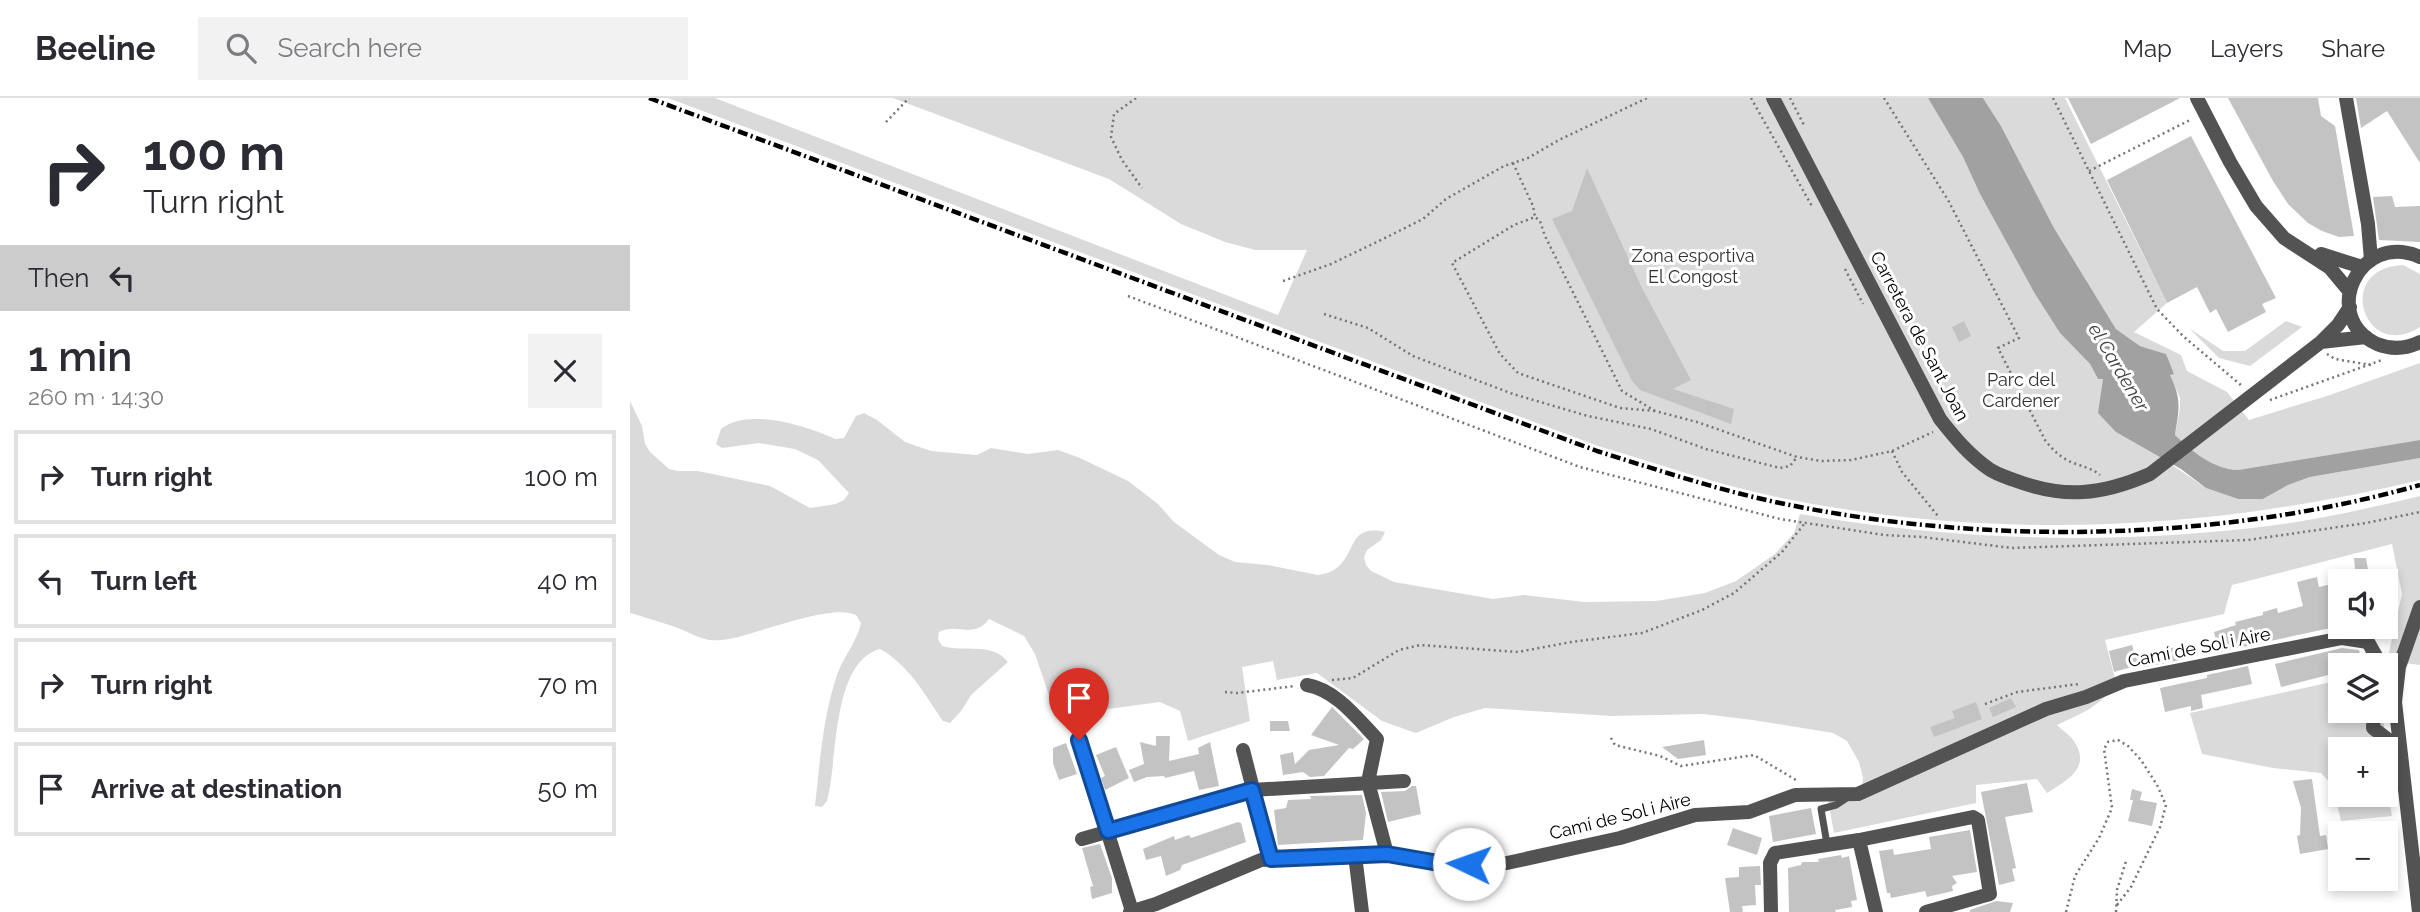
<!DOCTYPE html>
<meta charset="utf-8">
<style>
body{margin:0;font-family:Raleway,sans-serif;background:#f2f2f3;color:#2b2b33;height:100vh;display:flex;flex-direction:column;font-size:26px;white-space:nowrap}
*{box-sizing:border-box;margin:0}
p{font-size:23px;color:#7c7c81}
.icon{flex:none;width:38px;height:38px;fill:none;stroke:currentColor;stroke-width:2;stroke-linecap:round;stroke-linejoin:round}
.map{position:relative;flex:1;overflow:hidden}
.details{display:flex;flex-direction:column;background:#fff;width:630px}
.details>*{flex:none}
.hud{background:#fff;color:#2b2b33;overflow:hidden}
.controls{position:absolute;left:1698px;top:471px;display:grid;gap:14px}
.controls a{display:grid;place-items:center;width:70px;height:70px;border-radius:0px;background:#fff;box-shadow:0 4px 10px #0003;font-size:35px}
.pin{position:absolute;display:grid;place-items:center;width:60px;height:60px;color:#fff;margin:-72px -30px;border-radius:50% 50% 50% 0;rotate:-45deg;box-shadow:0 0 7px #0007}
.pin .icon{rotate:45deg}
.me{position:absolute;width:77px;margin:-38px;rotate:273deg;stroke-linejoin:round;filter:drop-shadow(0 0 5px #0008)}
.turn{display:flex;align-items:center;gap:24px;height:147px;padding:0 28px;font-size:32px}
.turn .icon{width:91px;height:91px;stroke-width:2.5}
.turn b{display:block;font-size:49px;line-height:60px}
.then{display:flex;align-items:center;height:66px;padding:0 28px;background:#0003;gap:14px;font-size:26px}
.round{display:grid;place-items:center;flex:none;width:74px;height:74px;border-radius:0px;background:#f2f2f3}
.summary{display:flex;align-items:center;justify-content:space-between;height:119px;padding:0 28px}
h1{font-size:42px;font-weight:600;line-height:52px}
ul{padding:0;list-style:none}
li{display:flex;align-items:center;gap:21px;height:94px;margin:0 14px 10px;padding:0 14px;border:4px solid #e1e1e2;border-radius:0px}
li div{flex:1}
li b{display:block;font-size:26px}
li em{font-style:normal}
header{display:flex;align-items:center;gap:42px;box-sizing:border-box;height:98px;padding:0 35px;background:#fff;border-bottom:2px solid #e1e1e2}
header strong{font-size:33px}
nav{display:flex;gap:38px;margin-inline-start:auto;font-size:24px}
.search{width:490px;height:63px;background:#f2f2f3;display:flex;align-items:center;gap:18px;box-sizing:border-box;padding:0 24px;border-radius:0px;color:#7c7c81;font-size:26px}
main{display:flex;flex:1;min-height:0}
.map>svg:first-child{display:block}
.green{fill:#dadada}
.water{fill:#a1a1a1}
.building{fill:#c3c3c3}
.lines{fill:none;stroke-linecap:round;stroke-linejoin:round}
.path{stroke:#757575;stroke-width:2.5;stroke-dasharray:2 3.5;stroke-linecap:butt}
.service{stroke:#535353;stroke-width:7}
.minor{stroke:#535353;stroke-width:14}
.tertiary{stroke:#535353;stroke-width:14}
.rail{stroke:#000;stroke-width:4.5;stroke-dasharray:10 3.5 2 3.5;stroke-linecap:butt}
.route-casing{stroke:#114b97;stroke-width:18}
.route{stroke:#1a73e8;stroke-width:12}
.labels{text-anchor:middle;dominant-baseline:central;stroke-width:6;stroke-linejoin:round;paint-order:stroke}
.park-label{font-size:18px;fill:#313131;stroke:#fff}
.street-label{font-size:18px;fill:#000;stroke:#fff}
.water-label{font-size:19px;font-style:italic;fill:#424242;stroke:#fff}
</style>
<header>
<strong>Beeline</strong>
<div class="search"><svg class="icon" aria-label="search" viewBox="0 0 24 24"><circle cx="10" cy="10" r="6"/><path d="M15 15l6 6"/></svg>Search here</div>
<nav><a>Map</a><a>Layers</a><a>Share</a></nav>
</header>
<main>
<section class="details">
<div class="hud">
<div class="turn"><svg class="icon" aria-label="right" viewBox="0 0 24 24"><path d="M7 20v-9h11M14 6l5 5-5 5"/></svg><div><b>100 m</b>Turn right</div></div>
<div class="then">Then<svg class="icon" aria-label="left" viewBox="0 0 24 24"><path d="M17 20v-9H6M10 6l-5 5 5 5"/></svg></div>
</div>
<div class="summary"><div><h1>1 min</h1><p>260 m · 14:30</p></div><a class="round"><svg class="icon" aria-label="close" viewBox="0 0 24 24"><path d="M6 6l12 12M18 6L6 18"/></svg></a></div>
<ul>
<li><svg class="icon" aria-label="right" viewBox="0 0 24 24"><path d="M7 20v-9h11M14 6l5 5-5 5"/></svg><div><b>Turn right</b></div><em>100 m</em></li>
<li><svg class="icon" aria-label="left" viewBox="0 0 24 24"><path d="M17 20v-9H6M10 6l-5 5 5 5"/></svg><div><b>Turn left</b></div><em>40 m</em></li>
<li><svg class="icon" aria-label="right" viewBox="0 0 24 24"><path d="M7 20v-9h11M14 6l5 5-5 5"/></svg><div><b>Turn right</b></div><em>70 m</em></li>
<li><svg class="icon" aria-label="arrive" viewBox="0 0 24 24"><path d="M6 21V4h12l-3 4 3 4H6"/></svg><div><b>Arrive at destination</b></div><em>50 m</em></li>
</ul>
</section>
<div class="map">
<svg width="1790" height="814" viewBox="0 0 1790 814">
<rect width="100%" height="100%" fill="#fff"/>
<path class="green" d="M 38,0 L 85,0 L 648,217 L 677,152 L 625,152 L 595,144 L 551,126 L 479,81 L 263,0 L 1298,0 L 1333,59 L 1350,96 L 1405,196 L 1430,235 L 1460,266 L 1468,281 L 1473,281 L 1473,290 L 1523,354 L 1576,390 L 1608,401 L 1633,401 L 1658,387 L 1680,379 L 1790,360 L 1790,382 C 1579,433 1364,443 1151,400 C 1089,387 1028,366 968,348 Z
M 1353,0 L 1435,0 L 1537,205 L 1504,234 L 1551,257 L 1557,273 L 1597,294 L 1619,322 L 1700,297 L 1790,265 L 1790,342 L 1608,372 C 1583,371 1563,354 1545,337 L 1550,310 L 1550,300 L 1540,277 L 1536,256 L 1510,248 L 1486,231 L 1424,130 L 1371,28 Z
M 1773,167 L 1790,176 L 1790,229 C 1734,265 1703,170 1773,167 Z
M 1656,223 L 1672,229 L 1620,268 L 1589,260 L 1559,230 L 1593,253 L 1615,253 Z
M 0,303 L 12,328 L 15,346 L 20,354 L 39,371 L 48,373 L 68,373 L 140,388 L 180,410 L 206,406 L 214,402 L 219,395 L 188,362 L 165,351 L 129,345 L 92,350 L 86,346 L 91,331 C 117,309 177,328 205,341 L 214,340 L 226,318 L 234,315 L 247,322 L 275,344 L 301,353 L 347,357 L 361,350 L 398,356 L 428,352 L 450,360 L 498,383 L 528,406 L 544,424 L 589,457 L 605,464 L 638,467 L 688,477 C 695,476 703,474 709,468 C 726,452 720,426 755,434 L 751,442 L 737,452 L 734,459 L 736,467 L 741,473 L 764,484 L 863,501 L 894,497 L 954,504 L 1026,503 L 1075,495 L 1106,483 L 1145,456 L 1164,435 L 1170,416 C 1320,442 1472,447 1622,430 C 1679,424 1735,411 1790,398 L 1790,567 L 1775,565 L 1755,572 L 1772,496 L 1762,446 L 1602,487 L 1594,516 L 1475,542 L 1486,584 C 1470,610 1453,614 1427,627 C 1432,632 1440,637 1444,643 C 1462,670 1436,683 1417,695 L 1407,681 L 1346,687 L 1346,705 L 1204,735 L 1198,703 L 1205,692 L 1232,688 L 1233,680 L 1229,664 L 1217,643 L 1203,635 L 1123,622 L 1073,616 L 982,618 L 855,610 L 824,619 L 786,635 L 752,623 L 687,575 L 647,582 L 643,563 L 612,569 L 620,623 L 558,643 L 550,613 L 530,604 L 426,618 L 405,556 L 394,538 L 359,521 C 343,542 327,524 309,534 L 308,541 L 312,548 C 335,555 361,543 378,564 L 341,597 L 332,612 L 320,625 L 313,623 C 294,596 280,568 250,551 C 201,564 208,664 197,703 L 192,709 L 185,708 C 190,663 193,617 208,574 C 215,557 227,543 231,525 L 226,517 C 201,505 128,536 99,541 C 71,546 65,535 42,528 C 28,523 14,519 0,515 Z
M 1710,582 L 1710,612 L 1754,613 L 1754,651 L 1710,651 L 1710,696 L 1755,696 L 1755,680 L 1762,718 L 1711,723 L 1703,688 L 1691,675 L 1643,670 L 1572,656 L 1560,615 Z"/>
<path class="water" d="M 1298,0 L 1353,0 L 1371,28 L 1424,130 L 1486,231 L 1510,248 L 1536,256 L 1544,276 L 1540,277 C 1552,302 1549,311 1545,337 C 1563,354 1583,371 1608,372 L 1790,342 L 1790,360 L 1680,379 L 1658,387 L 1633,401 L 1608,401 L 1576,390 L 1551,371 L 1486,334 L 1468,315 L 1473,281 L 1468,281 L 1460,266 L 1430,235 L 1405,196 L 1350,96 L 1333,59 Z"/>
<path class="building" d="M 1438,0 L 1550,0 L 1461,46 Z
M 1598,0 L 1688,0 L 1691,18 L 1705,28 L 1724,138 L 1709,139 L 1692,133 L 1678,125 L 1658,106 L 1643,83 Z
M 1726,0 L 1790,0 L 1790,65 L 1757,13 L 1731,30 Z
M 1561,38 L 1646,200 L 1632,206 L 1636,214 L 1598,234 L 1586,211 L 1580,215 L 1567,189 L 1537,205 L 1477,82 Z
M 957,70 L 1012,190 L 1061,282 L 1043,291 L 1104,311 L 1101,326 L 1010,292 L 1002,283 L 922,121 L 942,113 Z
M 1762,98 L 1765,109 L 1790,108 L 1790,144 L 1749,142 L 1743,99 Z
M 1334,223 L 1341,238 L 1329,244 L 1322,229 Z
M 1724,460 L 1736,460 L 1740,483 L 1726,483 Z
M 1687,479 L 1689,489 L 1710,484 L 1710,528 L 1589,554 L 1584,534 L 1606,527 L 1605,524 L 1633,517 L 1633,514 L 1647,510 L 1648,515 L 1673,508 L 1667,484 Z
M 1502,547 L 1505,557 L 1547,549 L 1550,562 L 1516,569 L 1516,565 L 1484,574 L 1479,553 Z
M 1712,550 L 1729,552 L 1733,567 L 1710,567 L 1710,574 L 1651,589 L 1645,566 Z
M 1618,568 L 1622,586 L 1571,597 L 1573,610 L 1561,613 L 1561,608 L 1535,614 L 1530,590 L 1577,580 L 1577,577 Z
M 1381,600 L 1386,609 L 1363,619 L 1359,610 Z
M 1346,604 L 1352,621 L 1304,639 L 1300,629 L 1325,620 L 1322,613 Z
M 702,609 L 734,641 L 723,651 L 719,650 L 694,678 L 680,679 L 673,674 L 653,677 L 650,657 L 663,654 L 665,666 L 679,652 L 709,647 L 681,637 Z
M 640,623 L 658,623 L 660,633 L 640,633 Z
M 526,638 L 540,638 L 539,663 L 569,656 L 568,650 L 580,644 L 589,688 L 569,692 L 564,673 L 535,680 L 534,678 L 517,679 L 504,684 L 499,672 L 514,666 L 510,644 L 526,648 Z
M 1074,642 L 1076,657 L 1048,661 L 1032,649 Z
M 436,645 L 447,676 L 429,682 L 423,665 L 423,650 Z
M 486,649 L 499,680 L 475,692 L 471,680 L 475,678 L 466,657 Z
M 1682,681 L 1690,738 L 1696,737 L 1698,751 L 1670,756 L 1667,738 L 1670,737 L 1671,710 L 1663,683 Z
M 1397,685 L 1403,714 L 1375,719 L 1386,770 L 1382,771 L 1385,783 L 1369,787 L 1351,694 Z
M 782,688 L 786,688 L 791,716 L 758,724 L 751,694 L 775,693 Z
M 1502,691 L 1512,694 L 1510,702 L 1527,705 L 1522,728 L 1498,723 L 1503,702 L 1500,702 Z
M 732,697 L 736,715 L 733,742 L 648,747 L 644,712 L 656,710 L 658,702 L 681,701 L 680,698 Z
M 1181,710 L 1186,736 L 1143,744 L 1139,718 Z
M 608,724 L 611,725 L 616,744 L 552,767 L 550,772 L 536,778 L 531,758 L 516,762 L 513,751 L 544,738 L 545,742 L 559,737 L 561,740 Z
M 1103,730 L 1132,740 L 1127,757 L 1097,747 Z
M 1340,732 L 1347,774 L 1322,778 L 1327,785 L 1322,788 L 1323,793 L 1297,799 L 1295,793 L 1261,800 L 1260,795 L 1257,795 L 1249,753 L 1263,751 L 1264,757 L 1301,751 L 1299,739 Z
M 470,746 L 482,780 L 482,795 L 462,801 L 460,789 L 463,788 L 452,750 Z
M 1211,757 L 1212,760 L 1219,758 L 1227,802 L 1221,803 L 1222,809 L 1205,812 L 1206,814 L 1159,814 L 1158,770 L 1171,767 L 1172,764 L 1189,764 L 1188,761 Z
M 1130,768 L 1131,787 L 1125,787 L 1126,807 L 1112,808 L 1113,814 L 1100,814 L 1095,780 L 1109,779 L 1109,769 Z
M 1366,803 L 1383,805 L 1380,814 L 1340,814 L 1340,812 Z"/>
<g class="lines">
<path class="path" d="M 506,0 L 484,16 L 481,39 L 492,62 L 512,90
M 1121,0 L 1183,110
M 1160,0 L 1175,29
M 1254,0 L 1318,102 L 1389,240 L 1368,250 L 1415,342 C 1421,350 1428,357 1437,362 C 1448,368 1461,369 1470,377
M 1423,0 L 1527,211 L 1553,238 L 1612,288
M 256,24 L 279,0
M 883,65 L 903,108 L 905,119
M 1459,73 L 1562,21
M 1215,171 L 1233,206
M 653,183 L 701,166 L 753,141 L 793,121 L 816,101 L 874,68 L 898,60 L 929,42 L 1017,0
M 498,198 L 950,369 L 1150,421 L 1254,437 L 1292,439 L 1382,450 L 1618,442 L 1736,425 L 1790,414
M 694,216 L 738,230 L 783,258 L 883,296 L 958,318 L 1021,331 L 1076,351 L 1150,370 L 1160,368 L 1167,359
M 1697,256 L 1705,261 L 1741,267
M 1640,302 L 1752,262
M 1025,313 L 990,310 L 888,275 L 870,256 L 822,165 L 884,127 L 905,119 L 910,123 L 915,138 L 992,293 L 1025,313 L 1067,324 L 1167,359 L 1191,363 L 1221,362 L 1262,353 L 1303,334
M 1262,353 L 1272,374 L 1308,418
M 702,582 L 723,580 L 769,552 L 790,547 L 888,554 L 941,544 L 1012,535 L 1072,512 L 1104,495 L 1152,454 L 1175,425
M 595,594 L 607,595 L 665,588
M 1355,606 L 1387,594 L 1449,586
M 981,640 L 985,647 L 1030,658 L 1051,668 L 1124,657 L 1166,682
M 1703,731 L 1710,735
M 1736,735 L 1765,731
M 1436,814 L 1445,778 L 1469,740 L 1482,710 L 1474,651 L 1478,644 L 1488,642 L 1498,648 L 1511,662 L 1527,687 L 1536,707 L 1530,729 L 1501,789 L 1487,807
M 1486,814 L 1487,792 L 1496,763"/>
<path class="service" d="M 1197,746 L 1191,711 L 1206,707 L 1218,699"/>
<path class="minor" d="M 1716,0 L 1738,126 L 1741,162
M 677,587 C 706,592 727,620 747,641 L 738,684 L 757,756
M 1744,612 L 1743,630 L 1769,650
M 449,642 L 502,813
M 613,652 L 641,761
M 452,741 L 622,692 L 774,683
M 1229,742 L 1246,814
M 725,757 L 732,814
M 500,814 L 526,806 L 631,762 L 757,756 L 820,767 L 877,765 L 990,740 L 1065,717 L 1119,714 L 1165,697 L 1228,696 L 1416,611 L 1456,599 L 1494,583 L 1712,540 L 1738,544 L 1747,560 L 1747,567
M 1141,814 L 1140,765 L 1145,755 L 1229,742 L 1343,719 L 1348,722 L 1360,796 L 1296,814"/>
<path class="tertiary" d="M 1143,0 L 1310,321 C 1325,340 1339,357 1359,371 C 1366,376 1376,379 1384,382 C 1434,401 1472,397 1520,376 L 1691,244 L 1708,227 L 1720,209
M 1567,0 L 1600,64 L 1626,108 L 1654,140 L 1700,170 L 1720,194
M 1691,156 L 1732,169
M 1790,159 C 1729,132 1689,219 1747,246 C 1762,252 1776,251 1790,244
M 1691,244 L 1736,239
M 1789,814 L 1765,604 L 1769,569 L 1790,509"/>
<path class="rail" d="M 19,0 L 967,353 C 1028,372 1088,392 1150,405 C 1356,448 1587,444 1790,387"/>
</g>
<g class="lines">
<g class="route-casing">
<path id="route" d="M 449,642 L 478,733 L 622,692 L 641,761 L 757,756 L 820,767 L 839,766"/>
</g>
<use href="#route" class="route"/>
</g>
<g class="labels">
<g class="park-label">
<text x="1063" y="157">Zona esportiva<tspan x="1063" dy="21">El Congost</tspan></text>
<text x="1391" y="281">Parc del<tspan x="1391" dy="21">Cardener</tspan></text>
</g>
<g class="street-label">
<text transform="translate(1290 238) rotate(62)">Carretera de Sant Joan</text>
<text transform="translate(1569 549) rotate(-11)">Camí de Sol i Aire</text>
<text transform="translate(990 718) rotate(-14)">Camí de Sol i Aire</text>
</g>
<g class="water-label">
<text transform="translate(1489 269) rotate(59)">el Cardener</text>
</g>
</g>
</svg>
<div class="controls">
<a><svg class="icon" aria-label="sound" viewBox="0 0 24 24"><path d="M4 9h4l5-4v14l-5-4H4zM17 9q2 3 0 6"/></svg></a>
<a><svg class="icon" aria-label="layers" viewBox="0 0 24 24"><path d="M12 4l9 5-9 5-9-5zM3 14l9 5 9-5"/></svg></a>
<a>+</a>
<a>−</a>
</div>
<div class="pin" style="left:449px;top:642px;background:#d93025"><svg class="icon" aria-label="arrive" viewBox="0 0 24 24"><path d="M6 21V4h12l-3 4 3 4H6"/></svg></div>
<svg class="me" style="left:839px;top:766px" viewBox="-20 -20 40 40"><circle r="19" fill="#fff"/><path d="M0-13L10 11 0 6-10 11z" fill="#1a73e8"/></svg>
</div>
</main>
